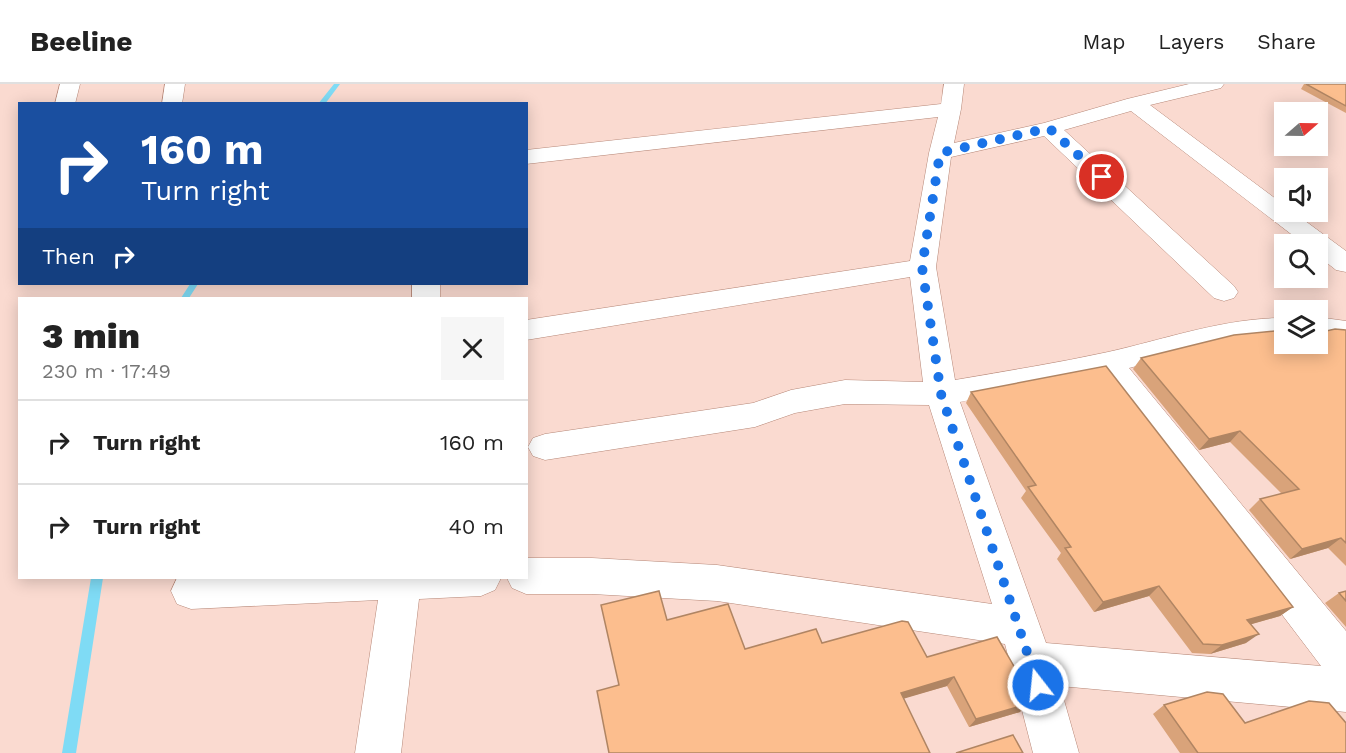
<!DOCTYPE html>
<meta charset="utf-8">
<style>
body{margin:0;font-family:"Work Sans",sans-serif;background:#f6f6f6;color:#222;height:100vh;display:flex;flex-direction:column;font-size:22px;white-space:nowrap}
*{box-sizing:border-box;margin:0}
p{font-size:20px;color:#767676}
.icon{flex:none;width:33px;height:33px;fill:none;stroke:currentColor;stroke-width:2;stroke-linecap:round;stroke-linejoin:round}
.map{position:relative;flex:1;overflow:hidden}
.details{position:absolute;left:18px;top:213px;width:510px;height:282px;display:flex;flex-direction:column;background:#fff;border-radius:0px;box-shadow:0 3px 15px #0003}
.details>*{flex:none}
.guide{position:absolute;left:18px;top:18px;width:510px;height:183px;border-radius:0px;box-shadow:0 3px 15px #0003;background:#1a4fa0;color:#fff;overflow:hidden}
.needle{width:39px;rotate:70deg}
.buttons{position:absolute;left:1274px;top:18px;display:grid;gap:12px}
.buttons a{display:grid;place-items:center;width:54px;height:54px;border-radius:0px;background:#fff;box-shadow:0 3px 15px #0003;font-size:30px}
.pin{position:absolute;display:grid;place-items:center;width:51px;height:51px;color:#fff;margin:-26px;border:3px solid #fff;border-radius:50%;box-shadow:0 2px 6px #0007}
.me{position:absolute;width:66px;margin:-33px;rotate:344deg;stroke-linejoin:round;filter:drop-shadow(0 0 4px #0008)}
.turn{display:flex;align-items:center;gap:21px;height:126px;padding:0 24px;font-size:27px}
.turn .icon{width:78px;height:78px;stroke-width:2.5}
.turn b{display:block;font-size:42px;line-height:51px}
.then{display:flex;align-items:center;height:57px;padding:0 24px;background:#0003;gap:12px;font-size:22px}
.round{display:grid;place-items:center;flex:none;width:63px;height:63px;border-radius:0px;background:#f6f6f6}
.headline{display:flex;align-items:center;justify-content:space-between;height:102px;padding:0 24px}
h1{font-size:36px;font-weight:800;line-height:45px}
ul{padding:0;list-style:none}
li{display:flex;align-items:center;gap:18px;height:84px;padding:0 24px;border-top:2px solid #e0e0e0}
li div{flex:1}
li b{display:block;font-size:22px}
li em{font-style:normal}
header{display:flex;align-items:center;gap:36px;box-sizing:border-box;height:84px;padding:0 30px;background:#fff;border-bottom:2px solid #e0e0e0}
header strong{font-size:28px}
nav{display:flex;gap:33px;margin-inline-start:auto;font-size:21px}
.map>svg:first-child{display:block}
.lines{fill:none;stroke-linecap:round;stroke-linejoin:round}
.stream{fill:#7fdbf5;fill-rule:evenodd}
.minor-casing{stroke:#b68777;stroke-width:1}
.minor{fill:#fff;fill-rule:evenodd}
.wall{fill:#d9a37a}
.shaded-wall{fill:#b08563}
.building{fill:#fcbe8e;stroke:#b08563;stroke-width:1.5}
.route{stroke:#1a73e8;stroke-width:10;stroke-dasharray:0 18}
</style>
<header>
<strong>Beeline</strong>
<nav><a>Map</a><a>Layers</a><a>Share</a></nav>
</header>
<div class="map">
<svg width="1346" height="669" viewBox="0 0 1346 669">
<rect width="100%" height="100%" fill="#fadad0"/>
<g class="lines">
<path class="stream" d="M 334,0 L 340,0 L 325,20 L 318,20 Z
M 190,200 L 198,200 L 189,214 L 181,214 Z
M 91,494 L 103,494 L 76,669 L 62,669 Z"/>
<g class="minor-casing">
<path id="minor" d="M 60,0 L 80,0 L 75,20 L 55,20 Z
M 165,0 L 185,0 L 182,20 L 162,20 Z
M 944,0 L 964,0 L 961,25 L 954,59 L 1044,39 L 1127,15 L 1189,0 L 1224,0 L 1221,4 L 1150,21 L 1284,121 L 1284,128 L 1293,128 L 1346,167 L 1346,188 L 1336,186 L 1317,171 L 1317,160 L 1304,160 L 1131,27 L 1064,46 L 1234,202 L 1238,208 L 1234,214 L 1224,217 L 1214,214 L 1044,52 L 951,73 L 936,183 L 955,296 C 1006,287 1058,279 1108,268 C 1166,255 1224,234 1284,234 L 1284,254 C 1231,254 1180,271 1129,284 L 1346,547 L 1346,628 L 1060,602 L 1079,669 L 1033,669 L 1005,560 L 717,517 L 592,510 L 526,510 L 512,504 L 507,494 L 526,494 L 526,474 L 592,474 L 717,481 L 992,520 L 929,321 L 845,320 L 795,329 L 755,343 L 545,376 L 533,372 L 528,363 L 533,354 L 545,350 L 753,319 L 791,306 L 845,296 L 923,298 L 910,193 L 526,256 L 526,236 L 910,177 L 929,69 L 938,33 L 526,80 L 526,66 L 941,20 ZM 1100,291 L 1321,582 L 1046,559 L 960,318 Z
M 412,200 L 440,200 L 440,214 L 412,214 Z
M 1317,233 L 1346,237 L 1346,257 L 1317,253 Z
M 177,494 L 501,494 L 495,506 L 481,512 L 419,515 L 401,669 L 355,669 L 378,516 L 191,525 L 177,520 L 171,507 Z"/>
</g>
<use href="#minor" class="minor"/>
</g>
<path class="wall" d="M 1304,0 L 1346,0 L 1346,29 L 1301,5 Z
M 1346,246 L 1346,482 L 1328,464 L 1290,475 L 1249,426 L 1260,415 L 1282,410 L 1230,358 L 1199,366 L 1133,285 L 1141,274 L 1284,260 Z
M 971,308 L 1293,523 L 1280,532 L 1251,540 L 1246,559 L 1210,570 L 1192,569 L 1149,512 L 1094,528 L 1057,475 L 1061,469 L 1021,414 L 1026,407 L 966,319 Z
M 1346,507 L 1346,543 L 1325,519 L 1339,509 Z
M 601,521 L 667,536 L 745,565 L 822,559 L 927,573 L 1020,628 L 969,643 L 947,602 L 904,614 L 619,601 Z
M 1164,621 L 1245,639 L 1346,669 L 1180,669 L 1153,630 Z"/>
<path class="shaded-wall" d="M 1240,347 L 1230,358 L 1199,366 L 1209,355 Z
M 1341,454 L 1328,464 L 1290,475 L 1302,465 Z
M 1159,502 L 1149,512 L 1094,528 L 1103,518 Z
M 1293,523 L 1280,532 L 1235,545 L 1247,536 Z
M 1259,550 L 1246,559 L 1210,570 L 1222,561 Z
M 954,593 L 947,602 L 896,617 L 901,609 Z
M 1028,620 L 1020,628 L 969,643 L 976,635 Z"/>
<path class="building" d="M 1306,0 L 1346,0 L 1346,22 Z
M 1335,245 L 1346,246 L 1346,459 L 1341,454 L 1302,465 L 1260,415 L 1299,405 L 1240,347 L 1209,355 L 1141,274 L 1234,251 L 1284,246 L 1284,260 L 1317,260 L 1317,249 Z
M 1106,282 L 1293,523 L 1247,536 L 1259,550 L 1222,561 L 1203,560 L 1159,502 L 1103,518 L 1065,464 L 1071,463 L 1028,403 L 1036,401 L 971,308 Z
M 659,507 L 667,536 L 728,520 L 745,565 L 816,545 L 822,559 L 902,537 L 908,538 L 927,573 L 997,553 L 1022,596 L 1028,620 L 976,635 L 954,593 L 901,609 L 930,669 L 609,669 L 597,607 L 619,601 L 601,521 Z
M 1346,507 L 1346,517 L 1339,509 Z
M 1207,608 L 1223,610 L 1245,639 L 1309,617 L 1329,619 L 1346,639 L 1346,669 L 1198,669 L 1164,621 Z
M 1013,651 L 1023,669 L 956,669 Z"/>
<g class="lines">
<path class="route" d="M 1038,601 L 941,310 L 922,183 L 940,69 L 1049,44 L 1102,93"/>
</g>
</svg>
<div class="buttons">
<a><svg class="needle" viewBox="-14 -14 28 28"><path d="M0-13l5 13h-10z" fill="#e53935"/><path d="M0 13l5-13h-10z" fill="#767676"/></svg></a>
<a><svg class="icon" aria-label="sound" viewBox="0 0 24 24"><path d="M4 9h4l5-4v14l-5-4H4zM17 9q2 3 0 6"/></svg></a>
<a><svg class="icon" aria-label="search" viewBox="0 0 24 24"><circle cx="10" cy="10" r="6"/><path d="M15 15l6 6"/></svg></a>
<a><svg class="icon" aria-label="layers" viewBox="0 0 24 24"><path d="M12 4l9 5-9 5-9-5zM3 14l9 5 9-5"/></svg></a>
</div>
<div class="pin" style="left:1102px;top:93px;background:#d93025"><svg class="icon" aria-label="arrive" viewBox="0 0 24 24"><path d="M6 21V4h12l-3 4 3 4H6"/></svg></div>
<svg class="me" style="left:1038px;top:601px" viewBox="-20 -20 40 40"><circle r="17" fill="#1a73e8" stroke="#fff" stroke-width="3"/><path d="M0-11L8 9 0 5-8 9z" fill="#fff"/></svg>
<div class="guide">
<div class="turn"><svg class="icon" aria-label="right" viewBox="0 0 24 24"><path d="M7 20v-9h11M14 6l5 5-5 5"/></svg><div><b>160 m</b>Turn right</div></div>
<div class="then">Then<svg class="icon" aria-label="right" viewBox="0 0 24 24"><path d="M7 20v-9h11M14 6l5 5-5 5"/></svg></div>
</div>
<section class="details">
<div class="headline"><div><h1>3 min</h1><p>230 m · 17:49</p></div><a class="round"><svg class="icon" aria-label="close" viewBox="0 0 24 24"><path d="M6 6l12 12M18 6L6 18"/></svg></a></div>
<ul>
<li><svg class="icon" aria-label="right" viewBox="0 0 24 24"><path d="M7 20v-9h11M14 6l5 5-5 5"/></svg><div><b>Turn right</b></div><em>160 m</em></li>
<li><svg class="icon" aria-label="right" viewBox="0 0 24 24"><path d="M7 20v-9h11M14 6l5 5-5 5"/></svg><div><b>Turn right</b></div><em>40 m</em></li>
</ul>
</section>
</div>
